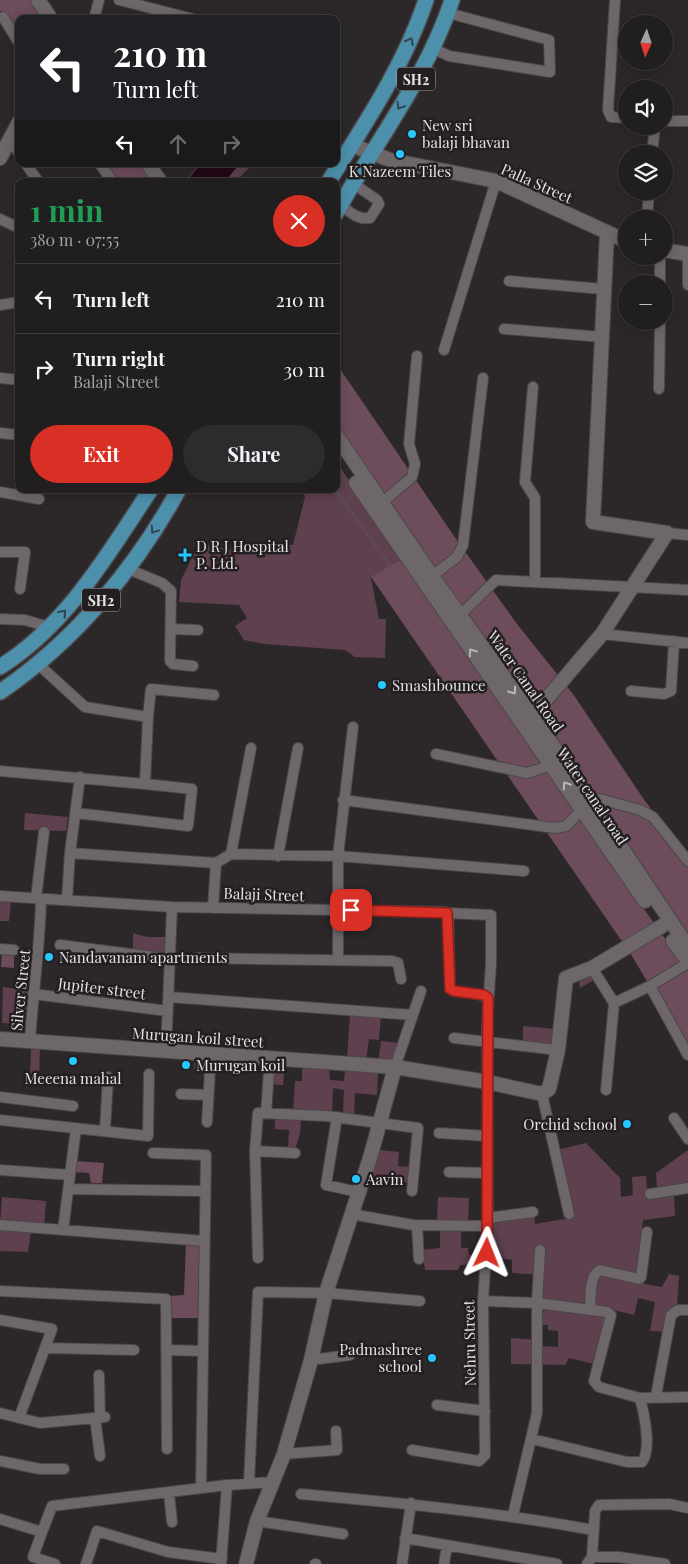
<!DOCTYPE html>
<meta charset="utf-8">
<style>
body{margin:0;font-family:"Playfair Display",serif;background:#2d2b2d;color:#f1f3f6;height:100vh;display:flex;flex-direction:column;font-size:19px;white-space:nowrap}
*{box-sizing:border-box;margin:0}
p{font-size:16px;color:#a2a2a5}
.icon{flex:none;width:28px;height:28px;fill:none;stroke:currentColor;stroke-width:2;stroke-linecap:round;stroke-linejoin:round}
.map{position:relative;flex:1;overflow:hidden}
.drawer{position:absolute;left:15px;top:178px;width:325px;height:315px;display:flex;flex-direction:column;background:#211e20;border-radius:10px;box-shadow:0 2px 12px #0003,0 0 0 1px #3e3c3e}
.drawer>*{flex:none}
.hud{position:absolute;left:15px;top:15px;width:325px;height:152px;border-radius:10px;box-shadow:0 2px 12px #0003,0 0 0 1px #3e3c3e;background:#202124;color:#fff;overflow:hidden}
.needle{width:32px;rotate:183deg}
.buttons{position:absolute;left:618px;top:15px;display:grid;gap:10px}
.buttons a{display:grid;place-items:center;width:55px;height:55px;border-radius:50%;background:#211e20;box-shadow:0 2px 12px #0003,0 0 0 1px #3e3c3e;font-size:25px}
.pin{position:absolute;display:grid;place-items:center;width:42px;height:42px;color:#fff;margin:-21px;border-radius:10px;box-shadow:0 2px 8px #0006}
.me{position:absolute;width:55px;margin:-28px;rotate:2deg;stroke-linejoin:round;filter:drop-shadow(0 0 4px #0008)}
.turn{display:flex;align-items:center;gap:18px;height:105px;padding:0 15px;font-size:22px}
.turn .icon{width:65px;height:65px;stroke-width:2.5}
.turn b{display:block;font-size:35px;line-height:42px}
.lanes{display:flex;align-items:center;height:48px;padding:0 15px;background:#0003;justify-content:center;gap:25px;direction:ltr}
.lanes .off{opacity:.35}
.round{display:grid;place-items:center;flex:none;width:52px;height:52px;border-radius:26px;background:#2d2b2d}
.summary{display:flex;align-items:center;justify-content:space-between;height:85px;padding:0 15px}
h1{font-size:30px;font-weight:700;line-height:38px;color:#1e9e55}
.button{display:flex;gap:10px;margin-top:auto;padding:10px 15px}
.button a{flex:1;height:58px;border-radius:30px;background:#d93025;color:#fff;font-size:20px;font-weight:700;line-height:58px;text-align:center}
.button a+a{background:#2d2b2d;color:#f1f3f6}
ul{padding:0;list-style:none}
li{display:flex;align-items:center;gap:15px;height:70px;padding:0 15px;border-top:1px solid #3e3c3e}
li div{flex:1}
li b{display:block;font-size:19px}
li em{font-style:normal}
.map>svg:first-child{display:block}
.green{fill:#5f404f}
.forest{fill:#6d4c5c}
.water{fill:#230917;stroke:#5d4a54}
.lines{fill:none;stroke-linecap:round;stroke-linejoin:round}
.stream{stroke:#5d4a54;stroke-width:2.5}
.street-casing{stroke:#4b4648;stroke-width:12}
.secondary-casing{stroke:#4b4648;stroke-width:16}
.primary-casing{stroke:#4b4648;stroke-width:18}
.street{stroke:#6d676a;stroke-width:10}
.secondary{stroke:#6d676a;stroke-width:14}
.primary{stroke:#4d90ab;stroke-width:15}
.oneway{stroke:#324651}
.oneway2{stroke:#bab6b8}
.route-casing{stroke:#8d1f18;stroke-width:12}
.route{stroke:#d93025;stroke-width:9}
.poi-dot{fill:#25c9fe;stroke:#231e20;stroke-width:2}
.labels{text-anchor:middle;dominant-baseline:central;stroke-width:5;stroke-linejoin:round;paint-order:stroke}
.shield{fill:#231e20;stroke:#aaa6a8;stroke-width:1}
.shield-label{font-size:14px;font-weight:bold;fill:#e4e1e2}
.poi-label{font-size:15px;fill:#e4e1e2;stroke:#231e20;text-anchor:start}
.street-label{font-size:15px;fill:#e4e1e2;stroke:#231e20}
</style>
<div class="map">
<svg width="688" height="1564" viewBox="0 0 688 1564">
<rect width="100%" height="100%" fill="#2c282a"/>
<path class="green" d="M 240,164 L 253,164 L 236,181 L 226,181 Z
M 336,461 L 402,559 L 371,578 L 379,619 L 386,619 L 385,658 L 355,657 L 345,650 L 264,644 L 244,640 L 235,626 L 247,618 L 239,605 L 179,602 L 181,580 L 199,544 L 233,550 L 263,544 L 293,545 L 305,497 L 303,489 L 336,489 Z
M 25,813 L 68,817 L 66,831 L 24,830 Z
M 0,901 L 11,901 L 9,921 L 0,921 Z
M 133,933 L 147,937 L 168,937 L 167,956 L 133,951 Z
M 589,965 L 596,979 L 580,988 L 577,968 Z
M 3,987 L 29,990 L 28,1025 L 2,1023 Z
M 350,1014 L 381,1016 L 379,1040 L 369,1039 L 366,1060 L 347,1059 Z
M 523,1026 L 555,1029 L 553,1046 L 523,1043 Z
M 381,1041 L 399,1043 L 391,1064 L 378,1063 Z
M 31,1047 L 40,1048 L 39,1079 L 30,1078 Z
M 195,1057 L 209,1058 L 208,1071 L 194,1069 Z
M 271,1064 L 285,1065 L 283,1085 L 270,1084 Z
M 302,1066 L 329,1068 L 330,1080 L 344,1081 L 345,1069 L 378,1071 L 377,1095 L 355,1093 L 354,1115 L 343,1114 L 344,1090 L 333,1088 L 332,1114 L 293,1112 L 295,1081 L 302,1081 Z
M 275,1117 L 301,1118 L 300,1134 L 295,1149 L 288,1148 L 289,1130 L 275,1129 Z
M 586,1143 L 620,1178 L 621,1197 L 633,1195 L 632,1177 L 646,1176 L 647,1190 L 657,1189 L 656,1173 L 688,1150 L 688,1193 L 674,1194 L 675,1216 L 643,1220 L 638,1274 L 645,1284 L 662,1287 L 669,1274 L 679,1276 L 677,1307 L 669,1332 L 650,1331 L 655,1302 L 638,1298 L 634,1315 L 609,1309 L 594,1364 L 569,1358 L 565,1365 L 511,1364 L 511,1338 L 540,1340 L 540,1346 L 558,1347 L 558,1331 L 548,1330 L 548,1325 L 541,1325 L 542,1275 L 512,1273 L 512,1260 L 489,1257 L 491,1221 L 534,1216 L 535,1224 L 570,1218 L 557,1150 Z
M 379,1150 L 399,1152 L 398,1166 L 412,1167 L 410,1183 L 394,1181 L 392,1185 L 369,1182 Z
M 2,1197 L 46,1201 L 44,1226 L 0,1224 Z
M 438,1197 L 469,1198 L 468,1222 L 437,1222 Z
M 0,1229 L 31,1232 L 28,1252 L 0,1251 Z
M 440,1231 L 461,1231 L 461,1248 L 468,1248 L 469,1255 L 483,1255 L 481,1264 L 460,1265 L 458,1270 L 425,1270 L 422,1250 L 440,1248 Z"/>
<path class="forest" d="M 0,0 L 30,0 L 43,19 L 19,19 L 19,36 L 0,10 Z
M 106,164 L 142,164 L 154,181 L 117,181 Z
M 336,363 L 454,536 L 517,624 L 573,694 L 645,801 L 688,856 L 688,936 L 413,541 L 336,426 Z
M 402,559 L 551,778 L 688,971 L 688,1049 L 630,953 L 371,577 Z
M 2,951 L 14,953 L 14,968 L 1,967 Z
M 75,1161 L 104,1163 L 102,1183 L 91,1183 L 89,1173 L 74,1172 Z
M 186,1244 L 200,1245 L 198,1318 L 170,1318 L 169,1296 L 184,1295 Z"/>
<path class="water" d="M 200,164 L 240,164 L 226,181 L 186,181 Z"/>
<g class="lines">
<path class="stream" d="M 335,489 L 390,566"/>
<g class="street-casing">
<path id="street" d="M 119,0 L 193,19
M 615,0 L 608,110 L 611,117 L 626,118
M 3,17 L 19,43
M 94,19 L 99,0
M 432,48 L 449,56 L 550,72 L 549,40 L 448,13
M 664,121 L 688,121
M 10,139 L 19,153
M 652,154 L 655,126
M 26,164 L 38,181
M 100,164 L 112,181
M 341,205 C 350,212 357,220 370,218 L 379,204 L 377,200 L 354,184
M 0,219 L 19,228
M 647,219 L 649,191
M 688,254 L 688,285
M 509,281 L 603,289
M 660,284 L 660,256
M 0,305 L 19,302
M 504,329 L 602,337
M 444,350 L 496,181
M 0,378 L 19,380
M 533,387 L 525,482 L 535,498 L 535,581
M 659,389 L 660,321
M 0,433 L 19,435
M 0,492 L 39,499
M 377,507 L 412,477 L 415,464 L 409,444 L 417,356
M 667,533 L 688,535
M 0,552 L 25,552 L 20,589
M 128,569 L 162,583 L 171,591 L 170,661 L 173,664 L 193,666
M 432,576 L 457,557 L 463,545 L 483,378
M 0,619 L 25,620 L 49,627
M 456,619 L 496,580 L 688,590
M 171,629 L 198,630
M 602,634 L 688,643
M 39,665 L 85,707 L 148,717
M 631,691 L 664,694 L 671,691 L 674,641
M 436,754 L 527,773 L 552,765
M 0,771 L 145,784 L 148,717 L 151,689 L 214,695
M 343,800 L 555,828 L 566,826 L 590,801 L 600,799 L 640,810 L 653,817 L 688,861
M 76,813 L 188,826 L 192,789 L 145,784
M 70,853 L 80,777
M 231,854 L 251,748
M 278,856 L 298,748
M 0,896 L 172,907 L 445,912 L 448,916 L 450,989 L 453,991 L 484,995 L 488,1002
M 36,898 L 44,832
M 67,900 L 70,853 L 216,863 L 231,854 L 338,856 L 524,871
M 213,908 L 216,863
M 60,945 L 170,959
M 0,949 L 14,950
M 196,958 L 392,961 L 398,963 L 401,979
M 338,960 L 338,856 L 353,727
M 592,968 L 614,1003
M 650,986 L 688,1055
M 33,994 L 168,1011
M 169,997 L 413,1015
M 454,1038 L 558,1050
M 30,1041 C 33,993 40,947 41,899
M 166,1051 L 172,907
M 395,1067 L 421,991
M 606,1090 L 614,1003 L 650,986 L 688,963
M 181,1094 L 208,1095
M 542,1094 L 569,1214
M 0,1097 L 73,1106
M 266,1113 L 270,1057
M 337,1117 L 326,1185 L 358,1192
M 674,1118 L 688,1139
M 0,1120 L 148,1136 L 149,1074
M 207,1122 L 211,1053
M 105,1131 L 108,1077
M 439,1133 L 488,1136
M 255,1151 L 295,1153
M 153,1153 L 206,1155 L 201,1488
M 0,1170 L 70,1175
M 449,1172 L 487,1173
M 68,1189 L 205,1191
M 650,1194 L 688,1188
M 351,1214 L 413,1225 L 488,1226
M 488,1218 L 533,1212
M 0,1225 L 204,1241
M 417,1225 L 419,1259
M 63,1230 L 76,1128
M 258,1258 L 255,1151 L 258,1113 L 326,1116 L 418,1128 L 412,1191
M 0,1291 L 166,1299 L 167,1449
M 483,1301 L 537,1303 L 607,1312 L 611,1315 L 594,1381 L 599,1387 L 640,1398 L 688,1397
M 590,1308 C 591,1297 589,1275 600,1270 L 639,1279 L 641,1277 L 647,1232
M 0,1320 L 52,1329 L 19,1418
M 46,1348 L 134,1350
M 166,1350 L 203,1351
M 311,1360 L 350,1355
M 99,1375 L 100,1418
M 656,1396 L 671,1315 L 678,1310 L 688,1310
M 437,1405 L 485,1411
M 0,1413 L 40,1423 L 105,1417
M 95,1418 L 100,1456
M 532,1439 L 627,1462 L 642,1462 C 652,1449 644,1413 640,1398
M 412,1450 L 479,1461 L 485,1455 L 483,1301 L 488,1226 L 487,1025 L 491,963 L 491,915 L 447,913
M 284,1454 L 337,1450 L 336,1431
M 0,1461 L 40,1469 L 64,1469
M 249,1483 L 258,1292 L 326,1293 L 420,1301
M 169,1493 L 172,1522
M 301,1494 C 399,1503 496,1512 593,1530
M 513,1515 L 537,1413 L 537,1303 L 540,1250
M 0,1519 L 42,1532 L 33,1557 L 55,1564
M 257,1521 L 343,1534
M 42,1532 L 52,1506 L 227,1485
M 405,1538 L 557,1564
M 592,1557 L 619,1557 L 665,1564
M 86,1564 L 97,1531 L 168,1552 L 222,1559
M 221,1564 L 227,1485 L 274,1482
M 315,1564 L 316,1564
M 402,1564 L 411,1503
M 444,1564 L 447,1546
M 587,1564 L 592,1557 L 595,1511 L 599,1505 L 669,1504 L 688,1508"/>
</g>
<g class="secondary-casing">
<path id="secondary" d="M 38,0 L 51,19
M 352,145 L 390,160 L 496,181 L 626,241
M 0,158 L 19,122
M 148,164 L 160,181
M 664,250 L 688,254
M 336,435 L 432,576 L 563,760 L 688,947
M 356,483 L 645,901
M 526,723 L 602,634 L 667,533 L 593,522 L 607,233
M 673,941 L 688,961
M 0,1039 L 395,1067
M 246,1564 L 257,1521 L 284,1454 L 311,1360 L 326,1293 L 370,1158 L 395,1067 L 487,1082 L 542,1094 L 549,1089 L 558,1050 L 566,978 L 592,968 L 662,926"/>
</g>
<g class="primary-casing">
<path id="primary" d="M 329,181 C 365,124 405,64 426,0
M 336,213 C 375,143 427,77 452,0
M 0,667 C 67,625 108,554 151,489
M 0,692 C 75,641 136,568 179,489"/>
</g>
<use href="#street" class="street"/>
<use href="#secondary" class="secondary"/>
<use href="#primary" class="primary"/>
</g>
<defs><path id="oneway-chevron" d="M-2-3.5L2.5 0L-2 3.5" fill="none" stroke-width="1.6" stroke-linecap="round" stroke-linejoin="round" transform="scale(1.25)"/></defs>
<g class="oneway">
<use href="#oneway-chevron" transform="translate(410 41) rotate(-63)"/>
<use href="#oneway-chevron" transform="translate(400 106) rotate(121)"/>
<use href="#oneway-chevron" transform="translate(154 530) rotate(124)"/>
<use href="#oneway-chevron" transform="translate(63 613) rotate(-49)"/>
</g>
<g class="oneway2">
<use href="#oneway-chevron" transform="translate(472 652) rotate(-125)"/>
<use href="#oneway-chevron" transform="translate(513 691) rotate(55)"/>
<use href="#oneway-chevron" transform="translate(566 785) rotate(-124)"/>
</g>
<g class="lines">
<g class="route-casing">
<path id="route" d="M 351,910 L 447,913 L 450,989 L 454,991 L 484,995 L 488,998 L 487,1253"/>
</g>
<use href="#route" class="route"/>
</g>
<g class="poi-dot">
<circle cx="412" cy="134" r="5"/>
<circle cx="400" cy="154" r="5"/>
<path d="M182.5 547.5h5v5h5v5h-5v5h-5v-5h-5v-5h5z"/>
<circle cx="382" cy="685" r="5"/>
<circle cx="49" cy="957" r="5"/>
<circle cx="73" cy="1061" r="5"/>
<circle cx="186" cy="1065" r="5"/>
<circle cx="627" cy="1124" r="5"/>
<circle cx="356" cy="1179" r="5"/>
<circle cx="432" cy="1358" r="5"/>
</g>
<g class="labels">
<g class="shield">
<rect x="397" y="67.5" width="38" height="23" rx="4"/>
<rect x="82" y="588.5" width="38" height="23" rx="4"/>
</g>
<g class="shield-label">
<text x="416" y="79">SH2</text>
<text x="101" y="600">SH2</text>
</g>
<g class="poi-label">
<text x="422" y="125">New sri<tspan x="422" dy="17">balaji bhavan</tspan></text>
<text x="400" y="171" text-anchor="middle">K Nazeem Tiles</text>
<text x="196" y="546">D R J Hospital<tspan x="196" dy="17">P. Ltd.</tspan></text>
<text x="392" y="685">Smashbounce</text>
<text x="59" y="957">Nandavanam apartments</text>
<text x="196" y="1065">Murugan koil</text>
<text x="73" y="1078" text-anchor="middle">Meeena mahal</text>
<text x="617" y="1124" text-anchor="end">Orchid school</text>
<text x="366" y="1179">Aavin</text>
<text x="422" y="1349" text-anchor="end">Padmashree<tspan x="422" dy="17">school</tspan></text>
</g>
<g class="street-label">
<text transform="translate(537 183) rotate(24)">Palla Street</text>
<text transform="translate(526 681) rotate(55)">Water Canal Road</text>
<text transform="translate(593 796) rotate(56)">Water canal road</text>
<text transform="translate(264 894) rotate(2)">Balaji Street</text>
<text transform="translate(102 988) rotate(7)">Jupiter street</text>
<text transform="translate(20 990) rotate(-84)">Silver Street</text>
<text transform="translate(198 1037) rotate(4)">Murugan koil street</text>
<text transform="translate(469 1343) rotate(-91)">Nehru Street</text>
</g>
</g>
</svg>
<div class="buttons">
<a><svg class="needle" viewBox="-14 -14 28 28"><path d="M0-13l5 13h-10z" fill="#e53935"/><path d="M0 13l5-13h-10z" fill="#a2a2a5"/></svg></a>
<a><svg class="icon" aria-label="sound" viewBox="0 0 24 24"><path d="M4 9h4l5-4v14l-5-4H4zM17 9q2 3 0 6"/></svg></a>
<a><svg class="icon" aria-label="layers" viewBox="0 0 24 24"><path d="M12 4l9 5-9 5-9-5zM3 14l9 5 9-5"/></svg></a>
<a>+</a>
<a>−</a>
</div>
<div class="pin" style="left:351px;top:910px;background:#d93025"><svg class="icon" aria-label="arrive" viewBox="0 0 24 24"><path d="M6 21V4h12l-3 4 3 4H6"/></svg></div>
<svg class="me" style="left:487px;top:1253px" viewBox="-20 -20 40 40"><path d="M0-17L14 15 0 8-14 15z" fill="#d93025" stroke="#fff" stroke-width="4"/></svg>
<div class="hud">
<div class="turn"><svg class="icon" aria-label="left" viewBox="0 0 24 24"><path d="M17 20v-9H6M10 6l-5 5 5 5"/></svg><div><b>210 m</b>Turn left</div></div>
<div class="lanes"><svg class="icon" aria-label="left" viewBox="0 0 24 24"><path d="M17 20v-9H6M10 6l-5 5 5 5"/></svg><svg class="icon off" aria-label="ahead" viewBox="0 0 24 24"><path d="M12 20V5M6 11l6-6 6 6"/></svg><svg class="icon off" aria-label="right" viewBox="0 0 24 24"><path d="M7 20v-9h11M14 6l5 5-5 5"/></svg></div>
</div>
<section class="drawer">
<div class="summary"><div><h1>1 min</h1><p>380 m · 07:55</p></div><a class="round" style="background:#d93025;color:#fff"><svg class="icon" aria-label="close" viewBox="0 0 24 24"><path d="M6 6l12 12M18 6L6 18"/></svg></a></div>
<ul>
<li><svg class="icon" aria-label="left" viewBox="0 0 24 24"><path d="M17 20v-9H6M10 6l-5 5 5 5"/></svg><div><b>Turn left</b></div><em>210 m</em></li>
<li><svg class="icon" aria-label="right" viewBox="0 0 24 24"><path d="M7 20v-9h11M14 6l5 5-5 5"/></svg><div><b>Turn right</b><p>Balaji Street</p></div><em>30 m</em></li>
</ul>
<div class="button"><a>Exit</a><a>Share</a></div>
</section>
</div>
